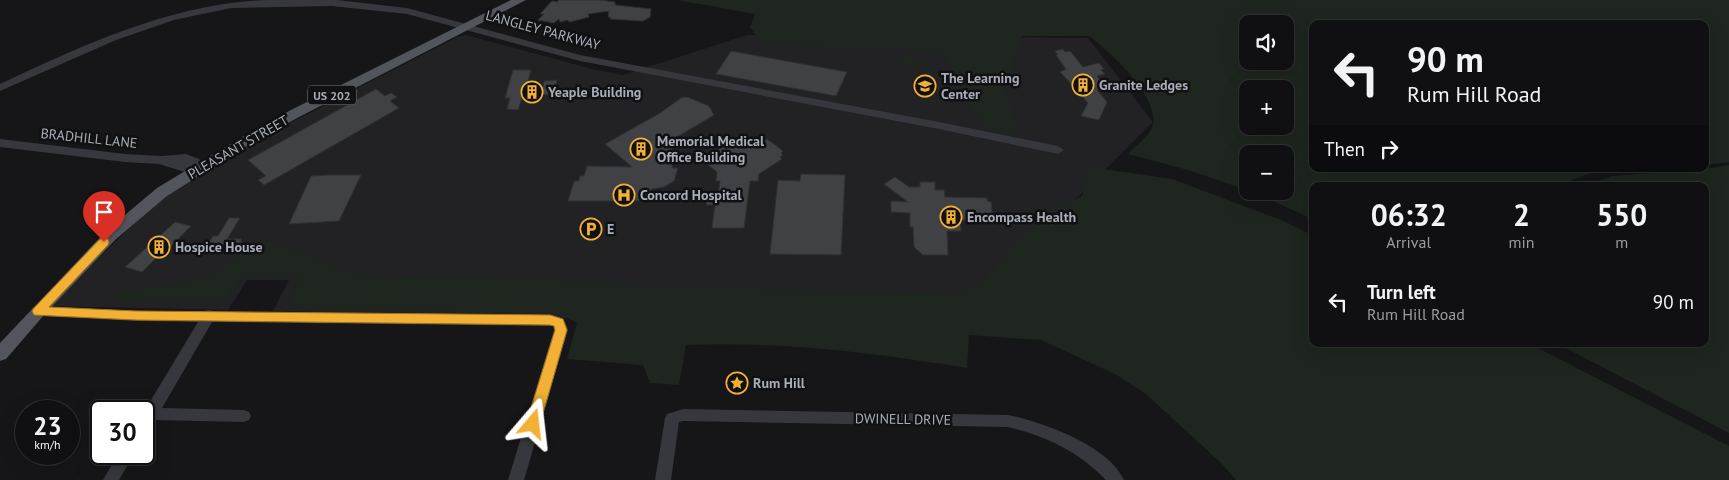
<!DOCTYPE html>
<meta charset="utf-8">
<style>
body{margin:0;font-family:"PT Sans",sans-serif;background:#19191b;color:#f1f3f6;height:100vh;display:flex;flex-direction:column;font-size:19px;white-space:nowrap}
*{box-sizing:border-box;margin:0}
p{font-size:16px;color:#9c9d9f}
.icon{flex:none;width:28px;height:28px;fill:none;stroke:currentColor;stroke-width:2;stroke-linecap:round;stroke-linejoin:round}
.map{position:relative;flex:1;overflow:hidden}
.panel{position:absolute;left:1309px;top:182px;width:400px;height:165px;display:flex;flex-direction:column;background:#101012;border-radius:10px;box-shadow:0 5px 20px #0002,0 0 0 1px #303032}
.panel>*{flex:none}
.hud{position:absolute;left:1309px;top:20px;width:400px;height:152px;border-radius:10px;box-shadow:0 5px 20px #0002,0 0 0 1px #303032;background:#101012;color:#f1f3f6;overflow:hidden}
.tools{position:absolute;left:1239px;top:15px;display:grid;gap:10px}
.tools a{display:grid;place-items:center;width:55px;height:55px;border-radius:10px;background:#101012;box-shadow:0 5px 20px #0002,0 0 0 1px #303032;font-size:25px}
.speed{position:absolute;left:15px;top:400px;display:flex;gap:10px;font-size:25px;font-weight:700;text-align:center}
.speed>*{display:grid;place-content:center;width:65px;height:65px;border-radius:50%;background:#101012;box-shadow:0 5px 20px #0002,0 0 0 1px #303032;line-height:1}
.speed small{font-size:12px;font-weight:400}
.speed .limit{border:2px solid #111;border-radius:8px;background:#fff;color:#111}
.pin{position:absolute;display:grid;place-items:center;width:42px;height:42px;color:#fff;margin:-51px -21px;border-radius:50% 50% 50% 0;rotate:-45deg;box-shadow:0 0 5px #0007}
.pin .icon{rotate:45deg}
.me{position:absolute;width:55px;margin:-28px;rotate:17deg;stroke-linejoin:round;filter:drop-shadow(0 0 4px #0008)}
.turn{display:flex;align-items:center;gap:18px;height:105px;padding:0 15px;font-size:22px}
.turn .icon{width:65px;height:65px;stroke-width:2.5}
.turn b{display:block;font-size:35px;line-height:42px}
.then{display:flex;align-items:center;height:48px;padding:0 15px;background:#0003;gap:10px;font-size:19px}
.eta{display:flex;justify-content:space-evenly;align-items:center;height:85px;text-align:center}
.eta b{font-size:30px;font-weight:800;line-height:35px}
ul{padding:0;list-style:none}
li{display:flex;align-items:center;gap:15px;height:70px;padding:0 15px}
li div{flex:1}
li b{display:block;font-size:19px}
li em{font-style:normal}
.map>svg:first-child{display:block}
.built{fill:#222225}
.green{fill:#1e261f;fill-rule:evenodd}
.building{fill:#404145;stroke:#303034}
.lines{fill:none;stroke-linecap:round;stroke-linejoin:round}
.minor{fill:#37383d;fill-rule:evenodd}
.major{fill:#53555c;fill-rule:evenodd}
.route{fill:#f2b134;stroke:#9d7322}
.labels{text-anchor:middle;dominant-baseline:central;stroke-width:5;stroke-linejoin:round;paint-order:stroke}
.shield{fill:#111113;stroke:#7b7e86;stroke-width:1}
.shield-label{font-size:12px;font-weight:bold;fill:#a8adb8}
.street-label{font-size:14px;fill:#a8adb8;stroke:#111113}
.poi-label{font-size:14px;font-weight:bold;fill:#a8adb8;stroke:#111113;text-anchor:start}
</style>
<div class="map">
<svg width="1729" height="480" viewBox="0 0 1729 480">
<rect width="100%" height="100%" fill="#161618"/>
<path class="built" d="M 466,35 L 596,70 L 623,75 L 747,35 L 1088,38 L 1153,122 L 1017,257 L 1080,333 L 884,326 L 273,311 L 289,280 L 247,280 L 228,310 L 49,306 L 149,209 L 189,180 L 263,137 L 457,37 Z"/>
<path class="green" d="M 677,0 L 1729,0 L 1729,162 L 1705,165 L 1705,24 L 1312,24 L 1312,169 L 1603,169 L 1555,186 L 1312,186 L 1312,219 L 1251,191 L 1285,191 L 1285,154 L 1248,154 L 1247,190 L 1188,170 L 1128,154 C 1135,146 1148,137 1152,128 C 1163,99 1109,51 1089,36 L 1022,36 L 1004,89 L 1018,127 L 1016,136 L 988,129 L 972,112 L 954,70 L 941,50 L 835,48 L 761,43 L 750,27 L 755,14 ZM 1248,24 L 1285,24 L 1285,61 L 1248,61 ZM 1248,89 L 1285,89 L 1285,126 L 1248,126 Z
M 907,56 L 930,65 L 919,71 L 899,63 L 903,57 Z
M 1729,165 L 1729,433 L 1558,344 L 1705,344 L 1705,186 L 1586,186 L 1612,176 L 1705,169 Z
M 1090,167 L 1172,179 L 1281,220 L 1312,235 L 1312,344 L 1530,344 L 1729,446 L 1729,480 L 1236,480 L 1222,464 L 1146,394 L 1115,374 L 1041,340 L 969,335 L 967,368 C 875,353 780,341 686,345 L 679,385 L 650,383 L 643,365 L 567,359 L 577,323 L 558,313 L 286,308 L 300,276 L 246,273 L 221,301 L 159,302 L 112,301 L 120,291 L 186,284 L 209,275 L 265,239 L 348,272 L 388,277 L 459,274 L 542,279 L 620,286 L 963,293 L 985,278 L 1012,246 L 1045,215 L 1082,196 Z"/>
<path class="building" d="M 559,0 L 599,0 L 615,2 L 615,5 L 651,9 L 650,17 L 643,21 L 610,19 L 611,17 L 608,17 L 609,11 L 588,14 L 589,17 L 569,22 L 568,20 L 560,22 L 559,19 L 554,23 L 538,20 L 544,14 L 540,14 L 552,1 L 557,2 Z
M 1063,49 L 1065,52 L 1070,51 L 1083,67 L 1099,63 L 1104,69 L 1101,70 L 1105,74 L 1097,76 L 1107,88 L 1097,90 L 1107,102 L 1099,120 L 1081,116 L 1088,103 L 1082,96 L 1074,94 L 1076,89 L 1060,72 L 1066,69 L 1056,55 L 1058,55 L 1055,51 Z
M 731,51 L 808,65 L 847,72 L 836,96 L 716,74 Z
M 513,70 L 531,70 L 526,88 L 543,87 L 544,81 L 557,80 L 554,94 L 529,95 L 528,97 L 522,98 L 518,110 L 507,109 L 510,98 L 505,98 Z
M 376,89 L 385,96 L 391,93 L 397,97 L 390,101 L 399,108 L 264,185 L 258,180 L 266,176 L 248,160 Z
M 687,97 L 709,106 L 714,115 L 677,137 L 681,140 L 675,144 L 671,151 L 673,159 L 672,168 L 678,168 L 674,181 L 664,187 L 652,189 L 647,197 L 637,201 L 568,201 L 574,181 L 579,181 L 580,176 L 584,176 L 587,166 L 632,167 L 605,144 L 660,113 L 681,98 Z
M 743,136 L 757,146 L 767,139 L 783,151 L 781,153 L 783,155 L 780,157 L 782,159 L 759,174 L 758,181 L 750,181 L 744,228 L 712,228 L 715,205 L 706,205 L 708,195 L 718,195 L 720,181 L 716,181 L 717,172 L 701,159 Z
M 801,174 L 845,175 L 841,255 L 770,254 L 778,180 L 800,181 Z
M 329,175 L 361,175 L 339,221 L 289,224 L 311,176 Z
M 895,177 L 909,187 L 920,187 L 920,182 L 935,182 L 935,190 L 944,190 L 945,197 L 987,198 L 987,201 L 991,202 L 993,221 L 960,220 L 961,231 L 947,231 L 948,255 L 923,255 L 914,247 L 913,227 L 910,227 L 910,213 L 891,212 L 891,201 L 908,202 L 884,184 Z
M 229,218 L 240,218 L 227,239 L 241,239 L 241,245 L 207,245 L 213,236 L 218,236 Z
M 175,222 L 191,226 L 159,258 L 157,257 L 142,272 L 125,267 Z"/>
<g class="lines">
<path class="minor" d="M 267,0 L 337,0 L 407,8 L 580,55 L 939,122 L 1058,146 L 1064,150 L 1058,154 L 939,129 L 580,61 L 407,14 L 332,6 L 231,8 L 174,20 L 116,40 L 0,91 L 0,84 C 86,44 171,4 267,0 Z
M 0,139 L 125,154 L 162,156 L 186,154 L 199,159 L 207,167 L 201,171 L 185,172 L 159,164 L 125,162 L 0,147 Z
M 38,306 L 136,311 L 204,311 L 209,310 L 214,311 L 550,315 L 564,319 L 568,330 L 524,480 L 508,480 L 554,330 L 553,326 L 212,322 L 162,408 L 244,410 L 249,412 L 251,416 L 249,420 L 244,422 L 155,420 L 149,430 L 144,431 L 145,410 L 198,322 L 136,321 L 38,316 L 33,315 L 31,311 L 33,307 Z
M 683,409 L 1008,415 C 1042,422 1108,445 1124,480 L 1106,480 C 1079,452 1046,436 1008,427 L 683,421 L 679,422 L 671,480 L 655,480 L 665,418 L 667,414 Z
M 118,454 L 134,454 L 119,480 L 103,480 Z"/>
<path class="major" d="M 511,0 L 526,0 L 299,117 L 245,147 L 167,196 L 116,239 L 44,315 L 6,359 L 0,361 L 0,343 L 106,231 L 157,188 L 235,141 L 289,111 Z"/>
</g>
<path class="route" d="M 104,238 L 108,239 L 109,242 L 108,245 L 49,307 L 136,311 L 550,315 L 563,319 L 567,330 L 540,424 L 538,428 L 533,429 L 528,428 L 526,424 L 555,330 L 554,326 L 550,325 L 136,320 L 34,315 L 32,311 L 34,308 L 100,239 Z"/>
<defs>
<g id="building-ring" transform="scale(1.125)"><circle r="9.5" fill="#111113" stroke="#f2b134" stroke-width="1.5"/><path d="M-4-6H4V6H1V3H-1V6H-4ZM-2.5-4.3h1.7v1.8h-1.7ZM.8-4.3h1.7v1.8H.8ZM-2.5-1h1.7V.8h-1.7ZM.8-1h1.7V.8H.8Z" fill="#f2b134"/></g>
<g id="school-ring" transform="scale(1.125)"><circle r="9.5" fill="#111113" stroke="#f2b134" stroke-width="1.5"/><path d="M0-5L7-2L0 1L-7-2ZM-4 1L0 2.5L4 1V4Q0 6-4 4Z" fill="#f2b134"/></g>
<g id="hospital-ring" transform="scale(1.125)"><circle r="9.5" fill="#111113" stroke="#f2b134" stroke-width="1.5"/><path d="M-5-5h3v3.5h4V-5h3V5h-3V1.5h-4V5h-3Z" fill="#f2b134"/></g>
<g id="parking-ring" transform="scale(1.125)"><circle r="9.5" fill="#111113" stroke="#f2b134" stroke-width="1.5"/><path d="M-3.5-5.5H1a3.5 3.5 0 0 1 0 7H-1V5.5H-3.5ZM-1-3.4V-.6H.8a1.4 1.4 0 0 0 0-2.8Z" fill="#f2b134"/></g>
<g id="sight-ring" transform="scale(1.125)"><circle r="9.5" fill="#111113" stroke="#f2b134" stroke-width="1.5"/><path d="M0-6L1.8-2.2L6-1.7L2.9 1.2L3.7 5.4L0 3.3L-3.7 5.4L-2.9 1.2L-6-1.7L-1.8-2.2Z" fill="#f2b134"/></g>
</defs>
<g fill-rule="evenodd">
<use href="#building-ring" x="1083" y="85"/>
<use href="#school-ring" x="925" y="86"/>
<use href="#building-ring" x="532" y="92"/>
<use href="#building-ring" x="641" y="149"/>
<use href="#hospital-ring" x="624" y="195"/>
<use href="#building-ring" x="951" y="217"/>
<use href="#parking-ring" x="591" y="229"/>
<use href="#building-ring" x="159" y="247"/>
<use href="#sight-ring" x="737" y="383"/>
</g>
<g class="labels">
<rect class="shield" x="308" y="85.5" width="48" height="19" rx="4"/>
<g class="shield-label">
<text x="332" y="95">US 202</text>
</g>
<g class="street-label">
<text transform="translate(543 30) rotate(15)">LANGLEY PARKWAY</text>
<text transform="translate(89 138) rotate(6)">BRADHILL LANE</text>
<text transform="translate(238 147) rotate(-30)">PLEASANT STREET</text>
<text transform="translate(903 419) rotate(1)">DWINELL DRIVE</text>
</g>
<g class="poi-label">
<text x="941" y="78">The Learning<tspan x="941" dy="16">Center</tspan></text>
<text x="1099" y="85">Granite Ledges</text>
<text x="548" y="92">Yeaple Building</text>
<text x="657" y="141">Memorial Medical<tspan x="657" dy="16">Office Building</tspan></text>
<text x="640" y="195">Concord Hospital</text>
<text x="967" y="217">Encompass Health</text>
<text x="607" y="229">E</text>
<text x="175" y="247">Hospice House</text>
<text x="753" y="383">Rum Hill</text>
</g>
</g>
</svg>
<div class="tools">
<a><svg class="icon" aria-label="sound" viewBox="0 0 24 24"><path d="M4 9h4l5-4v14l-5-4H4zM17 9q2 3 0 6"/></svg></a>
<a>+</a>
<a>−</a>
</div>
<div class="speed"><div>23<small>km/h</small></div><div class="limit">30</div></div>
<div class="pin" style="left:104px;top:242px;background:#d93025"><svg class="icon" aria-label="arrive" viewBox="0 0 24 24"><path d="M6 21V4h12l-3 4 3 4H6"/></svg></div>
<svg class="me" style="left:533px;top:424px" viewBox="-20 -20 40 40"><path d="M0-17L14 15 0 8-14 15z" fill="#f2b134" stroke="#fff" stroke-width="4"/></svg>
<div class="hud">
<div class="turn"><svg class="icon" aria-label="left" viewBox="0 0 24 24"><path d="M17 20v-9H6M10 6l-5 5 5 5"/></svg><div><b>90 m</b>Rum Hill Road</div></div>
<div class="then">Then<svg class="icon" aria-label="right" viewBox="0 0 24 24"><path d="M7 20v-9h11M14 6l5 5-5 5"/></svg></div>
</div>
<section class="panel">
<div class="eta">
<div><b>06:32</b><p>Arrival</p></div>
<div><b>2</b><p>min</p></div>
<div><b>550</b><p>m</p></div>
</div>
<ul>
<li><svg class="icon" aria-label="left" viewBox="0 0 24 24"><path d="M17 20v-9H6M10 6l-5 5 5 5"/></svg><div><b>Turn left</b><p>Rum Hill Road</p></div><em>90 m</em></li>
</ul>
</section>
</div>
